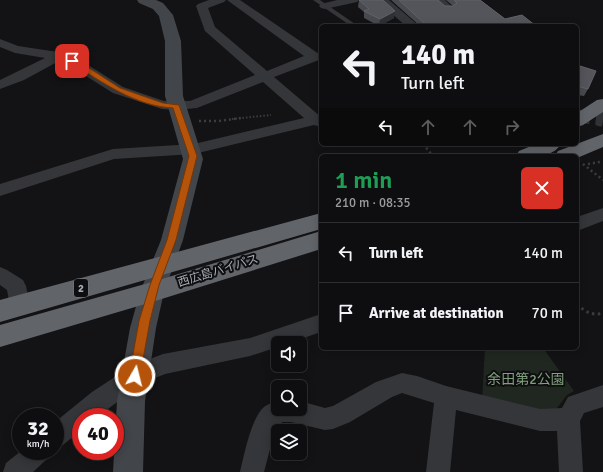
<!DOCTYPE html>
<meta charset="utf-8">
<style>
body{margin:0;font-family:Signika,"Noto Sans JP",sans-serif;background:#171719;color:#f1f3f6;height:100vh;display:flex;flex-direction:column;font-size:15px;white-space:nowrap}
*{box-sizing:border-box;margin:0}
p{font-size:13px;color:#9b9c9f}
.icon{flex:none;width:22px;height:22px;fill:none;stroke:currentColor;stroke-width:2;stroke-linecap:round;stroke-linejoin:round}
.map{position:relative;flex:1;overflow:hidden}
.panel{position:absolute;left:319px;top:154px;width:260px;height:196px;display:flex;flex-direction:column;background:#0e0e10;border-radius:6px;box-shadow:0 2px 10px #0003,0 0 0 1px #2e2e30}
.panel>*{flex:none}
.top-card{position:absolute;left:319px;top:24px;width:260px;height:122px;border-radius:6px;box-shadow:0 2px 10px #0003,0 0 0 1px #2e2e30;background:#0e0e10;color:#f1f3f6;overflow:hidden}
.controls{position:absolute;left:271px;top:336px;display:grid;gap:8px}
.controls a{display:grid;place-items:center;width:36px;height:36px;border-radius:6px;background:#0e0e10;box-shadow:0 2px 10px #0003,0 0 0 1px #2e2e30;font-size:20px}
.speed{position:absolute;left:12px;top:408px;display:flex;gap:8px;font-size:20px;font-weight:700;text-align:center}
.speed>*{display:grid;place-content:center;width:52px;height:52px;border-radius:50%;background:#0e0e10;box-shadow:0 2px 10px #0003,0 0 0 1px #2e2e30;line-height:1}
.speed small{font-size:10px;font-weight:400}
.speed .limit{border:6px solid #d22;background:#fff;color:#111}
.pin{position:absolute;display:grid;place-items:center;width:34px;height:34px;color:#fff;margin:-17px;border-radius:8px;box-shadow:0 2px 6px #0006}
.me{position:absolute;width:44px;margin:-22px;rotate:8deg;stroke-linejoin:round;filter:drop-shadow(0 0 3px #0008)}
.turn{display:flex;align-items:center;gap:14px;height:84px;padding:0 16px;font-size:18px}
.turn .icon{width:52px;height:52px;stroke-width:2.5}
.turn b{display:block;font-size:28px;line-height:34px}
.lanes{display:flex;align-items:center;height:38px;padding:0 16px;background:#0003;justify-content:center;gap:20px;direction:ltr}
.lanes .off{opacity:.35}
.round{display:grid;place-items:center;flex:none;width:42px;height:42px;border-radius:6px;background:#171719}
.head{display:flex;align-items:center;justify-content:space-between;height:68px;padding:0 16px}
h1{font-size:24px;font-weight:600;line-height:30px;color:#1e9e55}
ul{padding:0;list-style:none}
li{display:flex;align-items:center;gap:12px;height:60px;padding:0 16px;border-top:1px solid #2e2e30}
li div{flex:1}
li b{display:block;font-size:15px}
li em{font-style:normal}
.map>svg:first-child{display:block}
.green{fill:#202720}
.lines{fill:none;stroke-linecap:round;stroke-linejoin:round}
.street-tunnel-far1{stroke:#303235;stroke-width:13;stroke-dasharray:13 6;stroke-linecap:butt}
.street-tunnel{stroke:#303235;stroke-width:16;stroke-dasharray:16 8;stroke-linecap:butt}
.path-far2{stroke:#3a3d40;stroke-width:2;stroke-dasharray:1.5 2;stroke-linecap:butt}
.path-far1{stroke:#3a3d40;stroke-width:2.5;stroke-dasharray:2 3;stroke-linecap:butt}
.path{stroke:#3a3d40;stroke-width:3;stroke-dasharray:2.5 3.5;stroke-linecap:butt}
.lane{fill:#343639;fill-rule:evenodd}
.street{fill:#343639;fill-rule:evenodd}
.secondary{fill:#424549;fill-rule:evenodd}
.highway{fill:#61656a;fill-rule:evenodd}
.wall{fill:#494a50}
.shaded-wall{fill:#2f3034}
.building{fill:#53555a;stroke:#606268}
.route{fill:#b45309;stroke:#753606}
.labels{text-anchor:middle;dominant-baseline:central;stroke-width:4;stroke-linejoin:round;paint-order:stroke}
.shield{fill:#0e0e10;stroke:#787d83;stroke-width:1}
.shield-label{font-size:11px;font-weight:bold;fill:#a5acb4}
.street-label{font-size:12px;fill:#a5acb4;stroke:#0e0e10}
.near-park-label{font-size:14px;fill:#809f7d;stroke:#0e0e10}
</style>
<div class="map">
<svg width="603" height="472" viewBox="0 0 603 472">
<rect width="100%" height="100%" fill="#131315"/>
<path class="green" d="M 485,348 L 543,348 L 574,391 L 567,395 L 550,417 L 482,401 Z"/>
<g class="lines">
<path class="street-tunnel-far1" d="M 577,116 L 603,119"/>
<path class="street-tunnel" d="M 598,118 L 603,119"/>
<path class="path-far2" d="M 232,119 L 271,115"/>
<path class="path-far1" d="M 199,121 L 219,121 L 241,118
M 423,144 L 433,156
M 583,164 L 603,180
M 588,164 L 600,162"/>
<path class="path" d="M 577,304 C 585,312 592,316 603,313"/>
<path class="lane" d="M 313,0 L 320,0 L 358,26 L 351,26 Z"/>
<path class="street" d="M 209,0 L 226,0 L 224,2 L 208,8 L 215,27 L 267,71 L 304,56 L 227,0 L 240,0 L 319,54 L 320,57 L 319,60 L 274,77 L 321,117 L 321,127 L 314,125 L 194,154 L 114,159 L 0,196 L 0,184 L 113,149 L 194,144 L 304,118 L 263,82 L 197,108 L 176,110 L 162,109 L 113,93 L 67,64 L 59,61 L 24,80 L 0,89 L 0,80 L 45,58 L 15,53 L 0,47 L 0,39 L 18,46 L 58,52 L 77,58 L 123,87 L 164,101 L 190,101 L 255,75 L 205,31 L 196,6 L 198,4 Z
M 337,0 L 359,0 L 357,2 L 325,9 L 321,8 L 319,6 L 321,4 Z
M 376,0 L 389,0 L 419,26 L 406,26 Z
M 432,0 L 445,0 L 454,9 L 452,11 L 444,11 Z
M 603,208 L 603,221 L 577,231 L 577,217 Z
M 0,267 L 7,270 L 23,280 L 26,286 L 30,306 L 27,312 L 20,314 L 13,312 L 10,306 L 7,290 L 0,285 Z
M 321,314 L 321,332 L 289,343 L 278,343 L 278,347 L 250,356 L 165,374 L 143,383 L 97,417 L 81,417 L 81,430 L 63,445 L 55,449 L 55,422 L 92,392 L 127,369 L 155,357 L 163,354 L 250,338 Z
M 402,373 L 417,376 L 446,386 L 540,409 L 562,408 L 568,397 L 603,385 L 603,407 L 584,413 L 580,421 L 583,472 L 559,472 L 557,431 L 540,431 L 456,410 L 450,472 L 426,472 L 434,403 L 402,393 L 392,397 L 350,422 L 333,429 L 325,430 L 291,422 L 282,422 L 274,434 L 264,472 L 240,472 C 244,456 251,418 264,407 C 268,404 273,402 278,400 L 278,409 L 300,409 L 300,401 L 325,408 L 333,406 L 376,382 Z
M 21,451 L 51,451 L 47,459 L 33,472 L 3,472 L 6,463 Z"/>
<path class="secondary" d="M 137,0 L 156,0 L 163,3 L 173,15 L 181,41 L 183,96 L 203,159 L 183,240 L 164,292 L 156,328 L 145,401 L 143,472 L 113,472 L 117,401 L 130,328 L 140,292 L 161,240 L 183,159 L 165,96 L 165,41 L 159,16 L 153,9 L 139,3 Z"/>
<path class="highway" d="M 603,99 L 603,112 L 583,125 L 577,127 L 577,113 L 597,100 Z
M 603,134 L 603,147 L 577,158 L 577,156 L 555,156 L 558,151 Z
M 536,144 L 561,144 C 552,159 531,156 516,156 L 519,151 Z
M 321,213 L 321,229 L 0,322 L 0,300 Z
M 321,231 L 321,249 L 152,302 L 0,347 L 0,325 L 152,282 Z"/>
</g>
<path class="wall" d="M 359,0 L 394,18 L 379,26 L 364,18 L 364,12 L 358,7 Z
M 391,0 L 438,0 L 445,6 L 453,6 L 446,0 L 480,0 L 505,19 L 536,26 L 420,26 Z
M 577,73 L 588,89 L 584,96 L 577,95 Z"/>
<path class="shaded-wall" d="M 395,11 L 394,18 L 379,26 L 380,19 Z"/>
<path class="building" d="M 359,0 L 383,0 L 395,11 L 380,19 L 364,11 L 369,9 Z
M 399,0 L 438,0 L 445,6 L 453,6 L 457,3 L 454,0 L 480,0 L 505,19 L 522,15 L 536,26 L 427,26 Z
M 580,66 L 596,71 L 588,89 L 577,86 L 577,73 Z"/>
<path class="route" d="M 70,59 L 75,59 L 120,88 L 163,103 L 179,105 L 197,156 L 176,240 L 159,285 L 150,321 L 140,376 L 139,379 L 135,381 L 131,379 L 129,376 L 139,321 L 150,285 L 167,240 L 189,156 L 173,108 C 135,106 102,82 70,62 Z"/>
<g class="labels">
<rect class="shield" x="74" y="279" width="14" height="18" rx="3"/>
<g class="shield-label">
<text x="81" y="288">2</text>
</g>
<g class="street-label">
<text transform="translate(218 271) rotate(-17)">西広島バイパス</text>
</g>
<g class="near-park-label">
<text x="526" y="379">余田第2公園</text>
</g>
</g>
</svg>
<div class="controls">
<a><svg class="icon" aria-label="sound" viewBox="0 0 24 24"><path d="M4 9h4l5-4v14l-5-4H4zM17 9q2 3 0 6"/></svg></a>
<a><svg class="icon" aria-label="search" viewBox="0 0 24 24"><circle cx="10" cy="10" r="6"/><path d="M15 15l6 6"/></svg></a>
<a><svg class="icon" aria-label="layers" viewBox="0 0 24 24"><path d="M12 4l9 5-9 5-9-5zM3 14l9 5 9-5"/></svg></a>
</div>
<div class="speed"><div>32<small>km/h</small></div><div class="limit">40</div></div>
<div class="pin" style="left:72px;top:61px;background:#d93025"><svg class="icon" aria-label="arrive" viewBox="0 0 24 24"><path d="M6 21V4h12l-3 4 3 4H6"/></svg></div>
<svg class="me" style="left:135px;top:376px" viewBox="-20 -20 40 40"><circle r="17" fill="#b45309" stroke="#fff" stroke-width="3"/><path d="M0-11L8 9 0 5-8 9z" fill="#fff"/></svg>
<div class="top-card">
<div class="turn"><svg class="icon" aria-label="left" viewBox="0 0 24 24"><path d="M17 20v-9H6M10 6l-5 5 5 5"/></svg><div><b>140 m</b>Turn left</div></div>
<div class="lanes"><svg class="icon" aria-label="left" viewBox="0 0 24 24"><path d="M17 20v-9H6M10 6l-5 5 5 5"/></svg><svg class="icon off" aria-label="ahead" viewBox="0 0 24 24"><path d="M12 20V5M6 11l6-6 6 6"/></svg><svg class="icon off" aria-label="ahead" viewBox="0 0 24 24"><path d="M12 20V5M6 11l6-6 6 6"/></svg><svg class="icon off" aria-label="right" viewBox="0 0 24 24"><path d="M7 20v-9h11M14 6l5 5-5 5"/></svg></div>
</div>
<section class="panel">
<div class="head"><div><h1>1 min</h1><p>210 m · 08:35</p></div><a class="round" style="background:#d93025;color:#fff"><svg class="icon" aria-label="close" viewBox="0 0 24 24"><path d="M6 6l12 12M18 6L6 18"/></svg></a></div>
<ul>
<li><svg class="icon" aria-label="left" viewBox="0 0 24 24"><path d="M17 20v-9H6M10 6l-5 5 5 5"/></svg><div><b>Turn left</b></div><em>140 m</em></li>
<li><svg class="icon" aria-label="arrive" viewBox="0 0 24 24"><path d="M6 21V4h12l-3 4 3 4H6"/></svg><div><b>Arrive at destination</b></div><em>70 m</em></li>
</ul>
</section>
</div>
